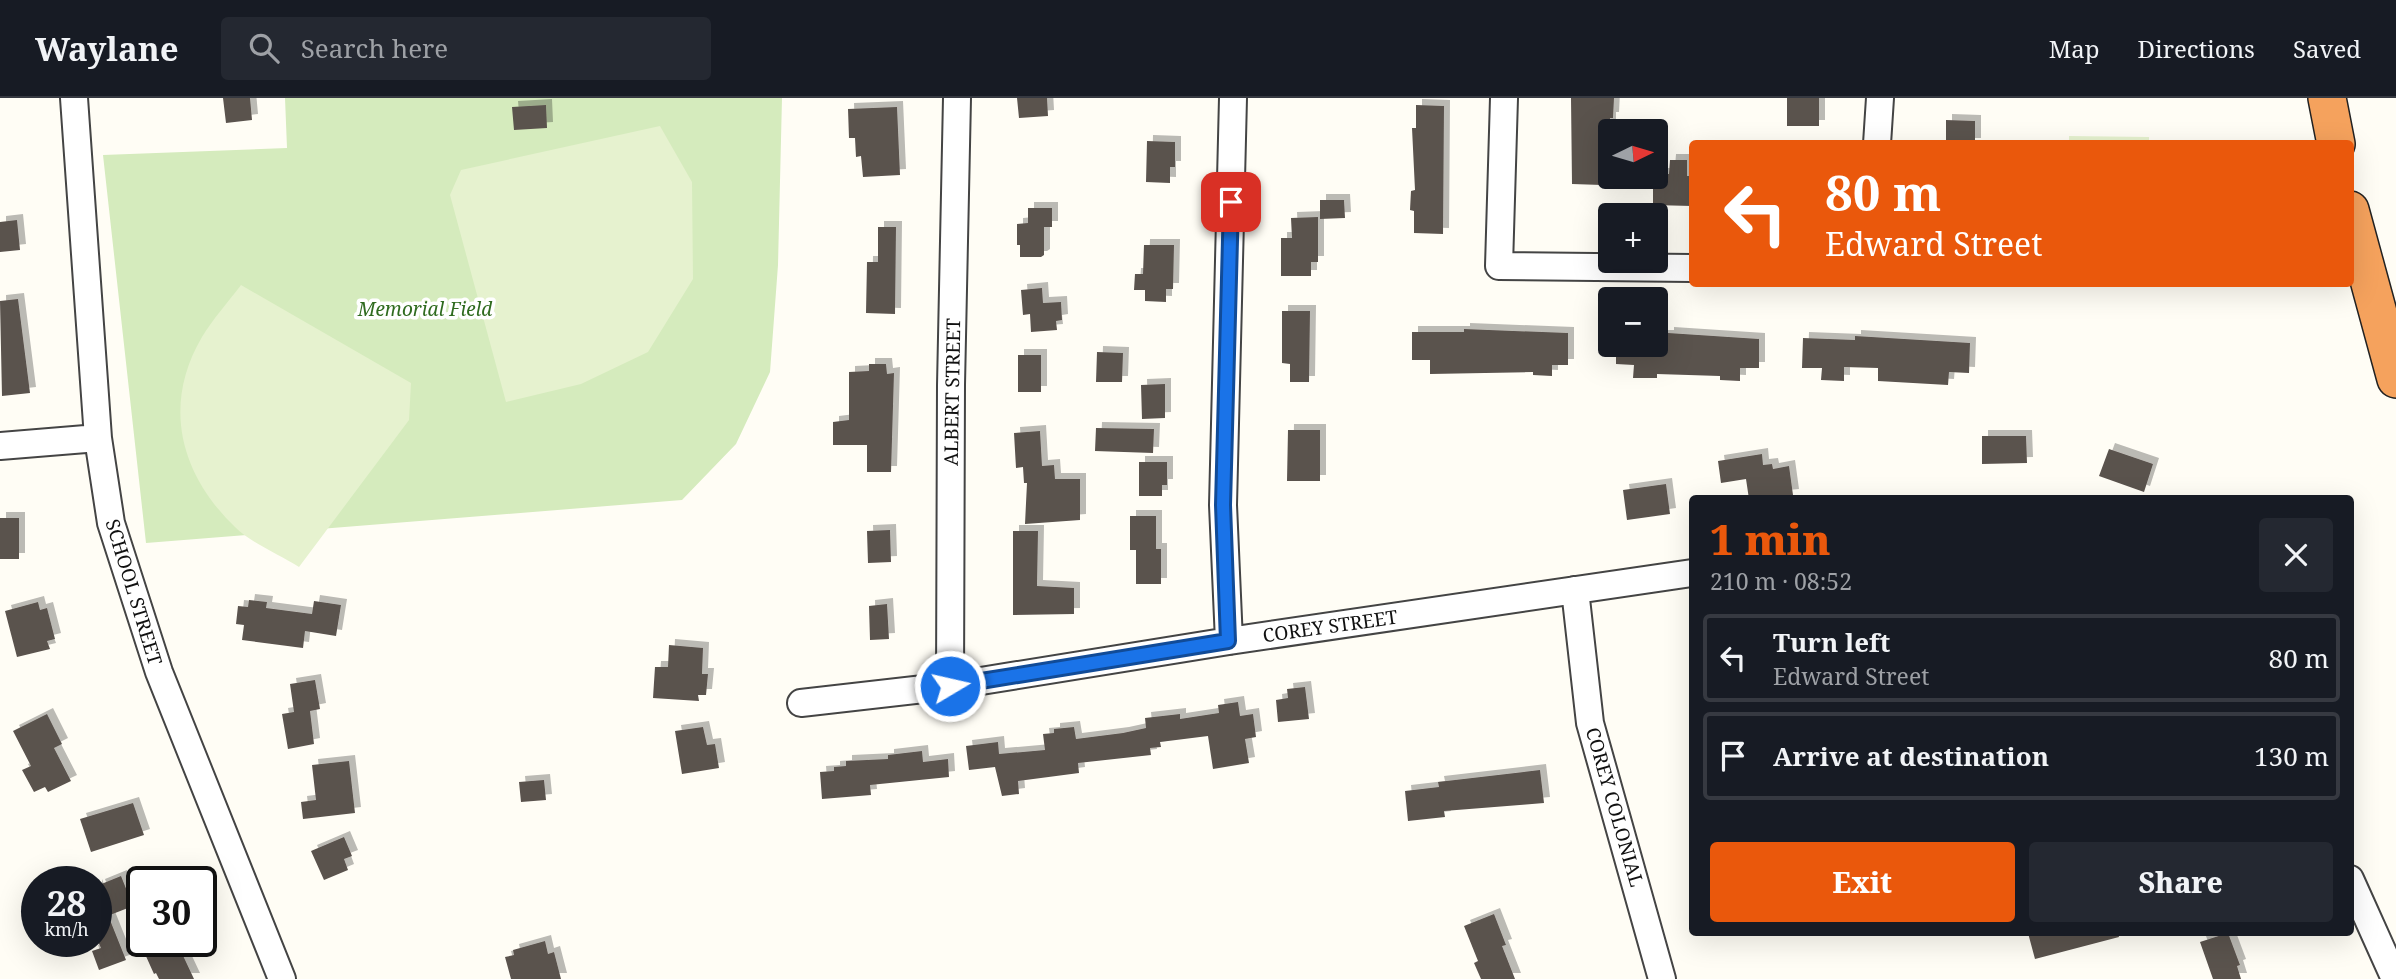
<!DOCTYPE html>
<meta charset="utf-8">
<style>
body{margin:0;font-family:"Noto Serif",serif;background:#242831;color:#f1f3f6;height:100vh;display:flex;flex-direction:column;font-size:26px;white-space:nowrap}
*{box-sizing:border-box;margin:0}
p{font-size:23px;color:#9ea1a6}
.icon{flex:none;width:38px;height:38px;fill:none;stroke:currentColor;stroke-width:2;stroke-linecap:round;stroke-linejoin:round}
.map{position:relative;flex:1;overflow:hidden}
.side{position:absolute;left:1689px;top:397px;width:665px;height:441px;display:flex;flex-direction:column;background:#171b24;border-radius:7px;box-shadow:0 7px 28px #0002}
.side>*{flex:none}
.guide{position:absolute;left:1689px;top:42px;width:665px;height:147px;border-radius:7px;box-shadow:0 7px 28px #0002;background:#ea580c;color:#fff;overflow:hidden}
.needle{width:46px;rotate:85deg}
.tools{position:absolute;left:1598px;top:21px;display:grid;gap:14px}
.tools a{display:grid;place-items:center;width:70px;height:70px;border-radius:7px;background:#171b24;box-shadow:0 7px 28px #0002;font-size:35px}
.speed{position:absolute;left:21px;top:768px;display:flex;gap:14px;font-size:35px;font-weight:700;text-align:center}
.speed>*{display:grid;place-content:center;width:91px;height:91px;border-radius:50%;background:#171b24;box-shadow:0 7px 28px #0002;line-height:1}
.speed small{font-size:18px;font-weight:400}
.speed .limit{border:4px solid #111;border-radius:10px;background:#fff;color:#111}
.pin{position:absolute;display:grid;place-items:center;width:60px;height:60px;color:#fff;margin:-30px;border-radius:14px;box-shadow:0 4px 10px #0006}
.me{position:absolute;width:77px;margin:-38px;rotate:81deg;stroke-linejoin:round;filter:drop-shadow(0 0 5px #0008)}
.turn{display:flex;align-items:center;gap:24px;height:147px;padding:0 21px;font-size:32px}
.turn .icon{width:91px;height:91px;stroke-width:2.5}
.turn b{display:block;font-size:49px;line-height:60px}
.round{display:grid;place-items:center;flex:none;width:74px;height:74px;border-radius:7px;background:#242831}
.overview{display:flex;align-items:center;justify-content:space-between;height:119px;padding:0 21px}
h1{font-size:42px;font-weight:800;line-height:52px;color:#ea580c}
.button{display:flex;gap:14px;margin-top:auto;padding:14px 21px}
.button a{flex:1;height:80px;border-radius:7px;background:#ea580c;color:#fff;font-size:28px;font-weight:800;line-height:80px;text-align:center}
.button a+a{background:#242831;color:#f1f3f6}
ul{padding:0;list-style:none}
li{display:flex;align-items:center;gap:21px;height:88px;margin:0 14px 10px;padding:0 7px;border:4px solid #363941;border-radius:7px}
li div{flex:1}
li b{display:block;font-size:26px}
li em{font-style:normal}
header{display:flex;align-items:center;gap:42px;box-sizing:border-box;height:98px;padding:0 35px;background:#171b24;border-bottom:2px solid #363941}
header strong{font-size:33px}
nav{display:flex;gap:38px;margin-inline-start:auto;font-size:24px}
.search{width:490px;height:63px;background:#242831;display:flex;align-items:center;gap:18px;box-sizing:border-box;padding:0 24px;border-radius:7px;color:#9ea1a6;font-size:26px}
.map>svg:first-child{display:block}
.green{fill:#d5ebbd}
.pitch{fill:#e6f2cf}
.building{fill:#5a524d;filter:url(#shadow)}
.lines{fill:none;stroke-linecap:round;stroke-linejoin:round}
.minor-casing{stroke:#444;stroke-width:30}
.highway-casing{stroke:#222;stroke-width:40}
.minor{stroke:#fff;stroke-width:26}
.highway{stroke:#f5a25d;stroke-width:37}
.route-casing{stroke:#114b97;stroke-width:18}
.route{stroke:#1a73e8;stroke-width:12}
.labels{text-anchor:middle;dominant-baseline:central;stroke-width:7;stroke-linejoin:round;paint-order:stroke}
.park-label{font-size:19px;font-style:italic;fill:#2f6b1f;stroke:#fff}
.street-label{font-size:19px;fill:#111;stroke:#fff}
</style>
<header>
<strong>Waylane</strong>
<div class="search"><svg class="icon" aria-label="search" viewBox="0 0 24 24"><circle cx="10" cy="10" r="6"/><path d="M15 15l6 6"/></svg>Search here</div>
<nav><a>Map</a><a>Directions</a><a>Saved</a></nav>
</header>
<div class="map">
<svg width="2396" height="881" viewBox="0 0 2396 881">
<defs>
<filter id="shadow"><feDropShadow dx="6" dy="-6" stdDeviation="0" flood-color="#0004"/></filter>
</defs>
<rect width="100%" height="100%" fill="#fffdf5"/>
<path class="green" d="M 285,0 L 782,0 L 778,167 L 770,274 L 736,346 L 682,402 L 146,445 L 103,57 L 287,50 Z"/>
<path class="pitch" d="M 660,28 L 692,84 L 693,181 L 648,254 L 581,286 L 506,304 L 450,97 L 461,72 Z
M 2069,38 L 2149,39 L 2149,45 L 2069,45 Z
M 241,187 L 411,285 L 409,322 L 299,469 C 279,456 251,445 235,429 C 180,376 162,307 202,239 C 213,221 228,204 241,187 Z"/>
<path class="building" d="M 223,0 L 250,0 L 252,22 L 226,25 Z
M 1017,0 L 1047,0 L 1048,18 L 1019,20 Z
M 1571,0 L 1614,0 L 1613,20 L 1610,20 L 1610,67 L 1602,67 L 1602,87 L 1572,86 Z
M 1787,0 L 1819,0 L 1819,28 L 1787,28 Z
M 546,7 L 547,30 L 514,32 L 512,9 Z
M 1416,7 L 1444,8 L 1443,136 L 1414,135 L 1414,113 L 1410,112 L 1411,93 L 1415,92 L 1412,30 L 1416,30 Z
M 897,9 L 900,77 L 863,79 L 861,58 L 856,59 L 855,40 L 849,40 L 848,11 Z
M 1946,22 L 1975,23 L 1975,46 L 1946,46 Z
M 1147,43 L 1175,44 L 1175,69 L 1170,69 L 1170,85 L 1146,84 Z
M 1670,62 L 1687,62 L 1687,78 L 1692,78 L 1692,108 L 1653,107 L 1653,79 L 1656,76 L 1669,76 Z
M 1320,102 L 1344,102 L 1345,120 L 1320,121 Z
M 1028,110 L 1052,110 L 1052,129 L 1044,129 L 1044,157 L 1041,159 L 1020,159 L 1020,147 L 1017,147 L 1017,126 L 1028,125 Z
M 1318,119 L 1318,164 L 1311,164 L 1311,178 L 1281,178 L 1281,140 L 1292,140 L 1291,120 Z
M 17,122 L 20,152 L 0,154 L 0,124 Z
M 878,129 L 896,129 L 895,216 L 866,215 L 867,164 L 878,164 Z
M 1144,147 L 1174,147 L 1173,191 L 1166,191 L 1166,204 L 1145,203 L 1145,192 L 1134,192 L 1135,176 L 1143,176 Z
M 1042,190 L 1043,205 L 1061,204 L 1062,222 L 1056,223 L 1057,232 L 1031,234 L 1030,216 L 1023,217 L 1021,192 Z
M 18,201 L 30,295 L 2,298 L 0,203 Z
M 1282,213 L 1310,213 L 1309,284 L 1290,284 L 1290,266 L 1282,265 Z
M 1464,231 L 1568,235 L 1568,267 L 1552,267 L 1552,278 L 1533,277 L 1533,274 L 1430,276 L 1430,262 L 1412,262 L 1412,234 L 1464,234 Z
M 1668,235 L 1759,241 L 1759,270 L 1740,270 L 1740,283 L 1720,282 L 1720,278 L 1657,276 L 1657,280 L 1633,280 L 1634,267 L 1616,266 L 1616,247 L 1656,247 L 1656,238 L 1668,238 Z
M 1855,238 L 1970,245 L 1969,275 L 1949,274 L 1948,287 L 1878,283 L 1878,270 L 1844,269 L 1844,283 L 1821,282 L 1822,270 L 1802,270 L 1803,240 L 1855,242 Z
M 1097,254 L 1123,255 L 1122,284 L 1096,284 Z
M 1018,257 L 1041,257 L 1041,294 L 1018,294 Z
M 869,266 L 886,266 L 887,276 L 894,275 L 891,374 L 867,374 L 867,347 L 833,347 L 833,324 L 849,322 L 849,274 L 869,273 Z
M 1165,286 L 1165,320 L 1142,321 L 1141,287 Z
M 1096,330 L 1154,331 L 1153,355 L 1095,353 Z
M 1288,332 L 1320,332 L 1320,383 L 1287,383 Z
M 1040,333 L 1042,368 L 1054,367 L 1055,381 L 1080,381 L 1080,422 L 1025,426 L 1027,385 L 1024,385 L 1023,369 L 1016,370 L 1014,335 Z
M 1982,338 L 2026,338 L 2027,365 L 1982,366 Z
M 2109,351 L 2153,366 L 2144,394 L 2099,378 Z
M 1762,356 L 1763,367 L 1772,366 L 1773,371 L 1789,368 L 1793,397 L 1749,401 L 1746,381 L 1721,385 L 1718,363 Z
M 1139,364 L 1167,364 L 1167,387 L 1162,387 L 1162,398 L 1139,398 Z
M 1666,386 L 1670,416 L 1627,422 L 1623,392 Z
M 1130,418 L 1156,418 L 1156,451 L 1161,451 L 1161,486 L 1136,486 L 1136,452 L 1130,452 Z
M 0,420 L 19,420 L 19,461 L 0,461 Z
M 890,432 L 891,464 L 868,465 L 867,433 Z
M 1013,433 L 1038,433 L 1037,488 L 1074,490 L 1074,516 L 1013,517 Z
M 249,502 L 267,504 L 266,510 L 312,516 L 314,503 L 341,507 L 336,538 L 305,533 L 303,550 L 242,542 L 244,527 L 236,526 L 238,508 L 248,509 Z
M 38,504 L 40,512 L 47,510 L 55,541 L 47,543 L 50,551 L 17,559 L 5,513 Z
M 887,506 L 889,541 L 870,542 L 869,508 Z
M 669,547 L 703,550 L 702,576 L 708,576 L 706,597 L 698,597 L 699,603 L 653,600 L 655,569 L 668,569 Z
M 315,582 L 320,611 L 310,613 L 314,646 L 288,651 L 282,616 L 294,614 L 290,586 Z
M 1305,589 L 1309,621 L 1278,624 L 1276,602 L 1288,600 L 1287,591 Z
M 1238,604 L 1240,618 L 1253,616 L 1256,639 L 1245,641 L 1249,665 L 1213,671 L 1208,638 L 1160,644 L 1161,649 L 1150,650 L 1151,657 L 1078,665 L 1079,675 L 1018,683 L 1019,696 L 1002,698 L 995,669 L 969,672 L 966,648 L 998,644 L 999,656 L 1045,652 L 1043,636 L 1054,635 L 1054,631 L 1074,629 L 1076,641 L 1123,635 L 1146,630 L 1145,620 L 1180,616 L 1180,621 L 1219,615 L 1218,607 Z
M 47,616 L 62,646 L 54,650 L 71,683 L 48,694 L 45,689 L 34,694 L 22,672 L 31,668 L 13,633 Z
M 703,629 L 707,647 L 715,646 L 719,670 L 682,676 L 675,633 Z
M 922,653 L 923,664 L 948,661 L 949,679 L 870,687 L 871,697 L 822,701 L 820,674 L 834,673 L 834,669 L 846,668 L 846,663 L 888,661 L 888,657 Z
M 349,663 L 355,715 L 303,721 L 301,704 L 316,702 L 312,667 Z
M 1540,672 L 1544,705 L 1444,713 L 1445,719 L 1408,723 L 1405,693 L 1439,689 L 1438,684 Z
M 544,682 L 546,702 L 521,704 L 519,684 Z
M 133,705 L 144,737 L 91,754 L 80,721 Z
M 344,739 L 352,758 L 344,761 L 348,772 L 324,782 L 311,753 Z
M 121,778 L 133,808 L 110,817 L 99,787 Z
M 96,787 L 126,862 L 99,872 L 92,853 L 101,850 L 96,839 Z
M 1494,816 L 1506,847 L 1502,848 L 1515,881 L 1481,881 L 1474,865 L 1478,863 L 1464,828 Z
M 2028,835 L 2118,835 L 2119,839 L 2035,861 Z
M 2228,835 L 2240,867 L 2237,868 L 2241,881 L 2213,881 L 2200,844 Z
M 545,843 L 548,856 L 554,854 L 561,881 L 511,881 L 505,859 L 514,857 L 513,852 Z
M 168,845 L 171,850 L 178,847 L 194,881 L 159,881 L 156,875 L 154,876 L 145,856 Z"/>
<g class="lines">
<g class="minor-casing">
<path id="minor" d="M 74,0 L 98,340 L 111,425 L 159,574 L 282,881
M 1504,0 L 1499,168 L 1692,170
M 1877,46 L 1880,0
M 0,348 L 98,340
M 1575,492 L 1590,625 L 1662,881
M 1229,543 L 1223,407 L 1233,0
M 950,588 L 951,287 L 957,0
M 801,605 L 950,588 L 1229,543 L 1692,475
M 2350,781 L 2395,881"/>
</g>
<g class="highway-casing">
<path id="highway" d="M 2327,0 L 2336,46
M 2350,112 L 2396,281"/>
</g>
<use href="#minor" class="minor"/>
<use href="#highway" class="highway"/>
</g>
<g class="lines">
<g class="route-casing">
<path id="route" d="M 950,588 L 1228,543 L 1223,407 L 1231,104"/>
</g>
<use href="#route" class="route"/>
</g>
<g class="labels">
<g class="park-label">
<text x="425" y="211">Memorial Field</text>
</g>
<g class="street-label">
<text transform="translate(952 294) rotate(-89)">ALBERT STREET</text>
<text transform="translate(134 494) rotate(73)">SCHOOL STREET</text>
<text transform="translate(1330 528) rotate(-8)">COREY STREET</text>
<text transform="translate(1615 709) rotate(74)">COREY COLONIAL</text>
</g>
</g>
</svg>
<div class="tools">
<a><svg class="needle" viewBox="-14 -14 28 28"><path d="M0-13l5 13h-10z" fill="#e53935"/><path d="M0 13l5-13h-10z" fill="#9ea1a6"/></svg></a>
<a>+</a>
<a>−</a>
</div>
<div class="speed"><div>28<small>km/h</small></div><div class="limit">30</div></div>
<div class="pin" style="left:1231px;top:104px;background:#d93025"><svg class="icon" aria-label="arrive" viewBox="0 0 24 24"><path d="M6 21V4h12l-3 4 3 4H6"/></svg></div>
<svg class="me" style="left:950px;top:588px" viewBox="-20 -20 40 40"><circle r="17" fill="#1a73e8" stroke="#fff" stroke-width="3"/><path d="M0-11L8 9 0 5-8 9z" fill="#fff"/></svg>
<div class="guide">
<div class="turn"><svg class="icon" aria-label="left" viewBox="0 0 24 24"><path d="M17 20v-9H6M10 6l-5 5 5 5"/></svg><div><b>80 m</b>Edward Street</div></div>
</div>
<section class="side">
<div class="overview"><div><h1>1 min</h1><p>210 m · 08:52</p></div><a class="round"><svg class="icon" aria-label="close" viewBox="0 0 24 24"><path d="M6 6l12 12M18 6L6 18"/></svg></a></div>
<ul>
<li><svg class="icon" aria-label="left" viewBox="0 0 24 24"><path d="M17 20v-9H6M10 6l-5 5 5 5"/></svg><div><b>Turn left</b><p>Edward Street</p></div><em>80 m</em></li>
<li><svg class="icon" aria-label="arrive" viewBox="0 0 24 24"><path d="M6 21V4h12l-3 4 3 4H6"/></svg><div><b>Arrive at destination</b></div><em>130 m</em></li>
</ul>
<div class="button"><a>Exit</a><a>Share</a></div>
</section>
</div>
